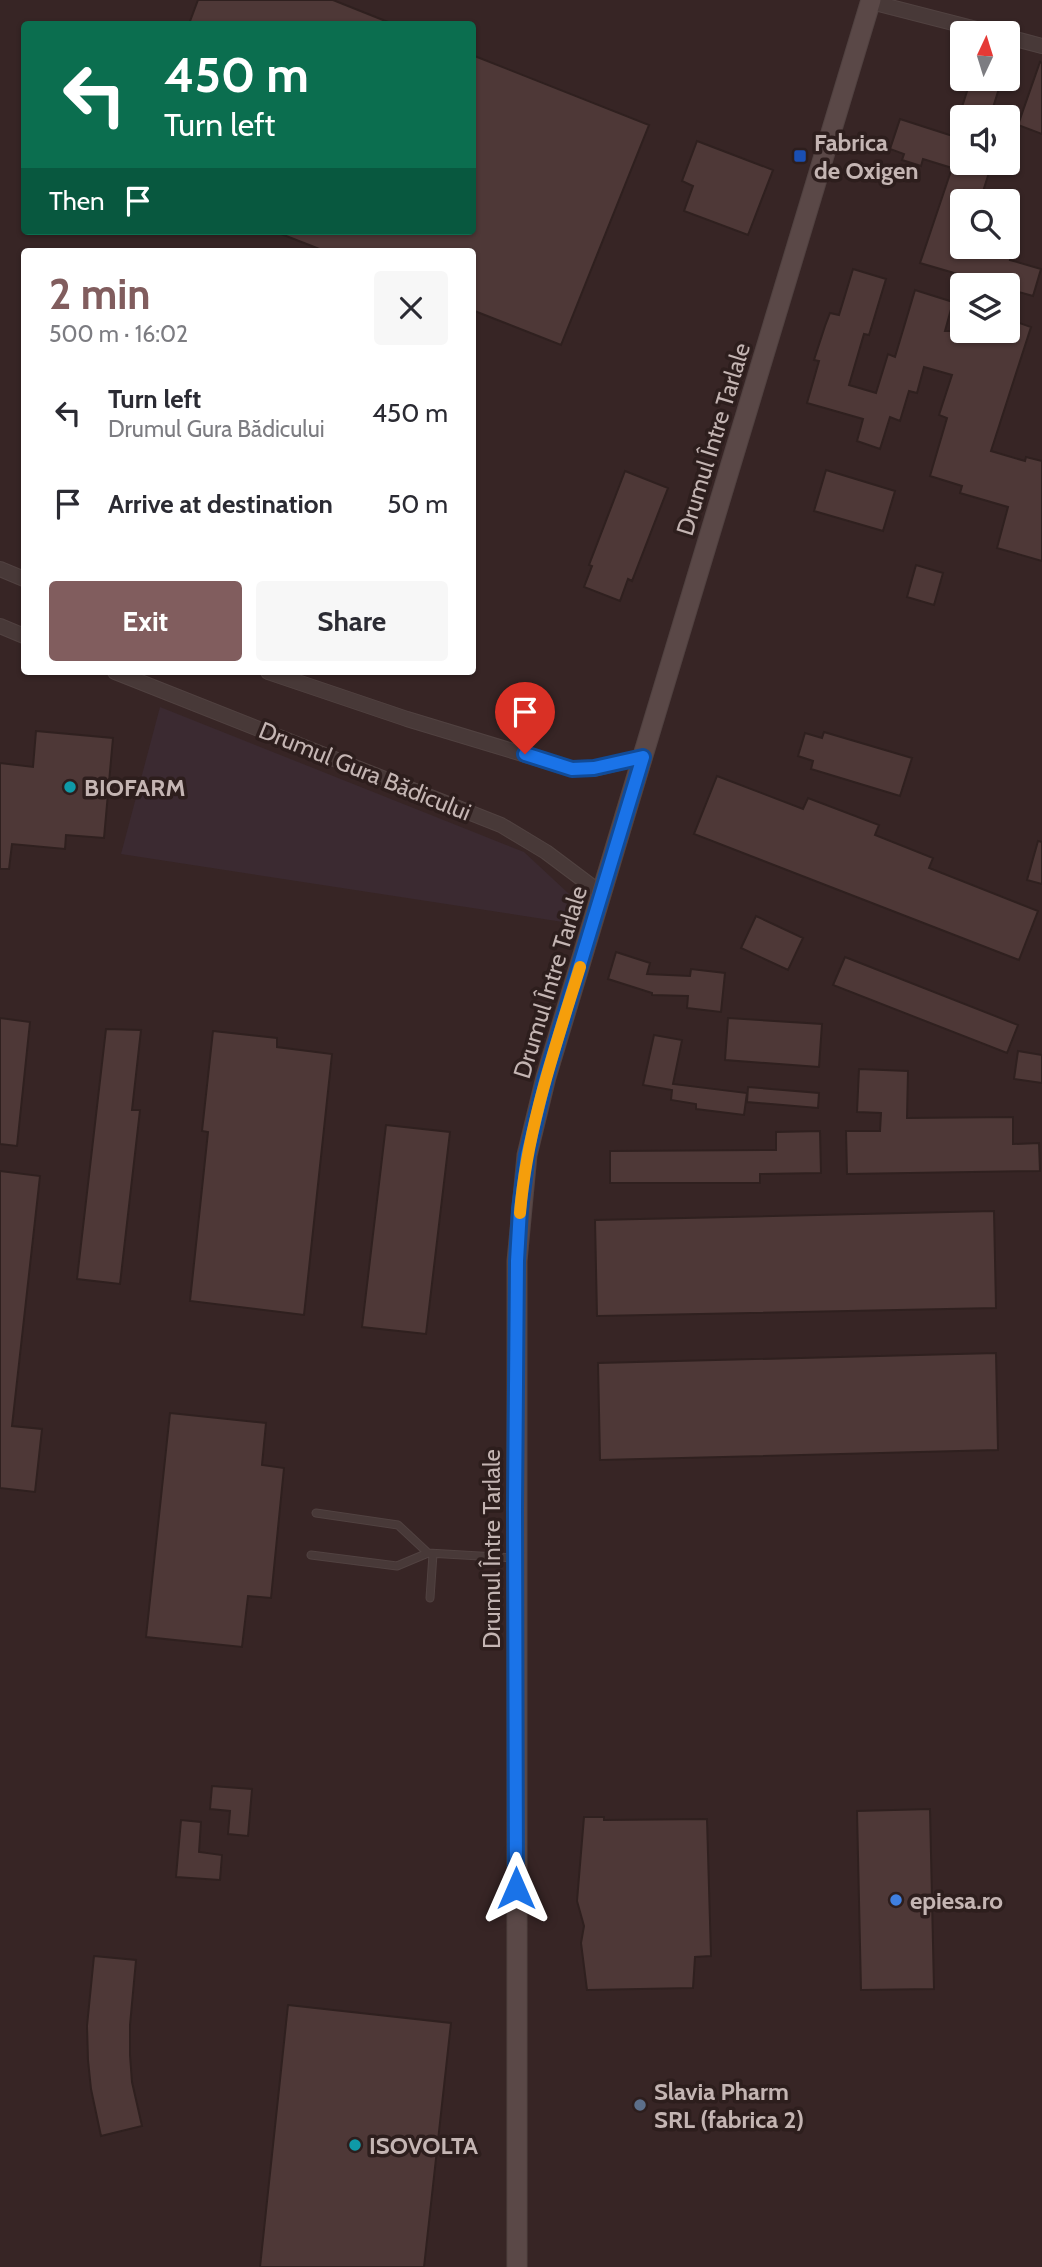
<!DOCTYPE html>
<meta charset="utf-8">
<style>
body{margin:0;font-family:Cabin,sans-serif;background:#f7f7f7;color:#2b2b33;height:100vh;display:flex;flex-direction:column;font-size:26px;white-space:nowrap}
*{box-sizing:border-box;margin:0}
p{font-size:23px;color:#7c7c81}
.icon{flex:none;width:38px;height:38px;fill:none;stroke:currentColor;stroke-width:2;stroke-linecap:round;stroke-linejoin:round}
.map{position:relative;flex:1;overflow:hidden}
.sheet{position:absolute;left:21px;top:248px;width:455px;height:427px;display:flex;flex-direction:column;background:#fff;border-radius:7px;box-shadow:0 2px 5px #0004}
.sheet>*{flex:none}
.hud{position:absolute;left:21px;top:21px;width:455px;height:214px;border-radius:7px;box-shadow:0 2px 5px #0004;background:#0b6e4f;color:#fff;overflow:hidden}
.needle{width:46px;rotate:4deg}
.tools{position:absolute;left:950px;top:21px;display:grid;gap:14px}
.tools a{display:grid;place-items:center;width:70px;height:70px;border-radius:7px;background:#fff;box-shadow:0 2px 5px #0004;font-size:35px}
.pin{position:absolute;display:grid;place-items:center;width:60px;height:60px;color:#fff;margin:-72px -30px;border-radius:50% 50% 50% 0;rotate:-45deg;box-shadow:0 0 7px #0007}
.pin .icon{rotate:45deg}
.me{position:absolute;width:77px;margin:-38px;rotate:0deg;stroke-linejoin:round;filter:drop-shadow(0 0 5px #0008)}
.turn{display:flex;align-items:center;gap:24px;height:147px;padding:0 28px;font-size:32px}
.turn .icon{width:91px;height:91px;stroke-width:2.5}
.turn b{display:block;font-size:49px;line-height:60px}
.then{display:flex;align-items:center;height:66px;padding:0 28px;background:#0003;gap:14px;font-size:26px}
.round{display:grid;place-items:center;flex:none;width:74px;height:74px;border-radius:7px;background:#f7f7f7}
.headline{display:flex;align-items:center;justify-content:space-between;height:119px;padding:0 28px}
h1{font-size:42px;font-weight:700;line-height:52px;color:#815d5e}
.action{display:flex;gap:14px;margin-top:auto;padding:14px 28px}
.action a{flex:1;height:80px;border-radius:7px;background:#815d5e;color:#fff;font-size:28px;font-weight:700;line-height:80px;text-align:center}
.action a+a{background:#f7f7f7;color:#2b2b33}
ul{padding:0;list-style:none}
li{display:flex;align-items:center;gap:21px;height:91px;padding:0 28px}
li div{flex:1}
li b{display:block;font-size:26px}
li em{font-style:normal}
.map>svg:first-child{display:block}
.green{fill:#3b2a31}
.building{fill:#4e3837;stroke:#2f201f;stroke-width:2}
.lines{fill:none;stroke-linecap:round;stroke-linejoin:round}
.service-casing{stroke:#514241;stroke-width:9}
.minor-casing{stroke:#514241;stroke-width:16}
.secondary-casing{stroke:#514241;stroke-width:21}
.service{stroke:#483938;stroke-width:7}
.minor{stroke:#483938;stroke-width:14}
.secondary{stroke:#5a4847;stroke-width:19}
.route-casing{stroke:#114b97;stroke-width:18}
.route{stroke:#1a73e8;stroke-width:12}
.slow{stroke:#f59e0b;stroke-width:12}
.transit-dot{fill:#1a4fb4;stroke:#2d1e1d;stroke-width:2.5}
.culture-dot{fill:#0f9aa8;stroke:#2d1e1d;stroke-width:2.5}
.shop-dot{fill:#3f7fe0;stroke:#2d1e1d;stroke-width:2.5}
.service-dot{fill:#5c6f8a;stroke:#2d1e1d;stroke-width:2.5}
.labels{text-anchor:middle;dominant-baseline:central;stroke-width:7;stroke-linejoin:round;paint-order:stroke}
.poi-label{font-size:24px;font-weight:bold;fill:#c4b5b3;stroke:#2d1e1d;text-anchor:start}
.street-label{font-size:24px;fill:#c4b5b3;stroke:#2d1e1d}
</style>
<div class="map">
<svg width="1042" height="2267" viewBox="0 0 1042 2267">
<rect width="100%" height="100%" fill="#372525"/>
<path class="green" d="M 160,707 L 524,852 L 582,906 L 576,924 L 121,854 Z"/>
<path class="building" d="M 198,0 L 333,0 L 393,24 L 189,24 Z
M 472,55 L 649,125 L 561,345 L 472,310 L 472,252 L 327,252 L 276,232 L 472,231 Z
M 1040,62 L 1042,63 L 1042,134 L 1018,125 Z
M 971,79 L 1002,79 L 990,117 L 961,110 Z
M 900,119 L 962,139 L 962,163 L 992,163 L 980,201 L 962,201 L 962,247 L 1014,247 L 1010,260 L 1041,269 L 1033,296 L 1008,289 L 1008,285 L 995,285 L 920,263 L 952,168 L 923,159 L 921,166 L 902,160 L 904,154 L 890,149 Z
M 697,141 L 773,170 L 748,235 L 684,211 L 693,186 L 682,181 Z
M 853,269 L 886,279 L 869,335 L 864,334 L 849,385 L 876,393 L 888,354 L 895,357 L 915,290 L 953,302 L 945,331 L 1008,331 L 1008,319 L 1031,327 L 991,451 L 1025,461 L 1026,457 L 1042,461 L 1042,561 L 997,548 L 1008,507 L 960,493 L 962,486 L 930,476 L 947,418 L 939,415 L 952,375 L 924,367 L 917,393 L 909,391 L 900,421 L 890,417 L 880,449 L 857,441 L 863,419 L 807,403 L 819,361 L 814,360 L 825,326 L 830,313 L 839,315 Z
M 826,470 L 895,491 L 883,531 L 814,511 Z
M 625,471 L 668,488 L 632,581 L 628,579 L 620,601 L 584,587 L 592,566 L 589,565 Z
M 916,565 L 943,573 L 934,605 L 907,597 Z
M 36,731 L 113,738 L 104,838 L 66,835 L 65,849 L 12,844 L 9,869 L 0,869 L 0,763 L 33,767 Z
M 824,732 L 912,758 L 900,796 L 811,769 L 813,761 L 798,756 L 805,733 L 822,738 Z
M 717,776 L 803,809 L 808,798 L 879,825 L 875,835 L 933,858 L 929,868 L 1038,911 L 1019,960 L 694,834 Z
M 1038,841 L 1042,842 L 1042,884 L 1027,880 Z
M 756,916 L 803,938 L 788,970 L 741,948 Z
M 616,952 L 650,963 L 647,974 L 690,976 L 691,969 L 725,973 L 721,1012 L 687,1008 L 688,996 L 652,995 L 652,993 L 608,979 Z
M 845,957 L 1018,1025 L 1007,1053 L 833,985 Z
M 0,1018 L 30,1022 L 17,1146 L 0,1144 Z
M 728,1018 L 822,1024 L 819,1067 L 725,1060 Z
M 106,1029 L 141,1030 L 132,1110 L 140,1110 L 120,1284 L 77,1279 Z
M 213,1031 L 277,1038 L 277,1047 L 332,1054 L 304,1315 L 190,1301 L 208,1132 L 202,1131 Z
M 654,1035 L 682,1040 L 673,1084 L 747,1093 L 744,1115 L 696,1109 L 696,1104 L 671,1100 L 672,1090 L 643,1085 Z
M 1018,1051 L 1042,1055 L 1042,1083 L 1014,1079 Z
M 859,1069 L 908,1071 L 907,1118 L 1013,1117 L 1013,1144 L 1039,1143 L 1040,1171 L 847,1174 L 846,1131 L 880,1131 L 881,1113 L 857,1112 Z
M 748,1087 L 819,1093 L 818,1108 L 747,1102 Z
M 386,1125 L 450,1132 L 426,1334 L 362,1327 Z
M 820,1131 L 821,1173 L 760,1174 L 760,1183 L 610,1183 L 610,1151 L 776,1150 L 776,1132 Z
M 0,1171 L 40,1176 L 12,1426 L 42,1429 L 35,1492 L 0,1488 Z
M 994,1211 L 996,1308 L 597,1316 L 595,1220 Z
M 996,1353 L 998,1450 L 600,1460 L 598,1363 Z
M 170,1413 L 266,1423 L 262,1465 L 284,1468 L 271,1598 L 248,1596 L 242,1647 L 146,1637 Z
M 212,1786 L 252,1789 L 248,1836 L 228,1834 L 230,1811 L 210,1809 Z
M 930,1809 L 934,1989 L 861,1990 L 857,1811 Z
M 584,1817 L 604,1817 L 604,1820 L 707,1819 L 711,1956 L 695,1957 L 693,1988 L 587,1990 L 581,1943 L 584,1926 L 577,1901 Z
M 181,1820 L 201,1822 L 199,1852 L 222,1855 L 220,1880 L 176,1877 Z
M 94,1956 L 136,1960 L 130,2025 L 130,2055 L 132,2082 L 142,2126 L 101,2136 L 91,2089 L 88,2060 L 87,2026 Z
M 288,2005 L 451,2023 L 424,2267 L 260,2267 Z"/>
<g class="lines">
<g class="service-casing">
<path id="service" d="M 316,1513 L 398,1525 L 428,1553
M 311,1555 L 397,1566 L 428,1553 L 514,1558
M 430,1598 L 433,1554"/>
</g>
<g class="minor-casing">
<path id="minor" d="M 871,2 L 992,33
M 1008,37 L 1042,46
M 0,569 L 24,579
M 0,626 L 24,636
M 115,672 L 501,825 L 546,852 L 602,894
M 268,672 L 407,719 L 572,769 L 594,769 L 643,757"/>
</g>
<g class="secondary-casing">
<path id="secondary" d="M 517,2267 L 517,1261 L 527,1155 L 546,1077 L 871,0"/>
</g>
<use href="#service" class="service"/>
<use href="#minor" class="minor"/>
<use href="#secondary" class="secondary"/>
</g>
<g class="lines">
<g class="route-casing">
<path id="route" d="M 516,1888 L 515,1509 L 517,1261 L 520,1209 L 527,1155 L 546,1077 L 643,757 L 594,768 L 572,769 L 525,754"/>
</g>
<use href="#route" class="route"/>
<path class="slow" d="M 520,1213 C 527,1128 555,1048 580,967"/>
</g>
<rect class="transit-dot" x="793" y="149" width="14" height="14" rx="3.5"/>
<g class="culture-dot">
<circle cx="70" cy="787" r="7"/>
<circle cx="355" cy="2145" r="7"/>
</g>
<circle class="shop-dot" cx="896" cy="1900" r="7"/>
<circle class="service-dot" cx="640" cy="2105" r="7"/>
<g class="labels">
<g class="poi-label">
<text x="814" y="142">Fabrica<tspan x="814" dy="28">de Oxigen</tspan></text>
<text x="84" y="787">BIOFARM</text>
<text x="910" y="1900">epiesa.ro</text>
<text x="654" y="2091">Slavia Pharm<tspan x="654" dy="28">SRL (fabrica 2)</tspan></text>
<text x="369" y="2145">ISOVOLTA</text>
</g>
<g class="street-label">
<text transform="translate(713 439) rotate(-73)">Drumul Între Tarlale</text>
<text transform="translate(365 771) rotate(22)">Drumul Gura Bădicului</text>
<text transform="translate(550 982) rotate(-73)">Drumul Între Tarlale</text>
<text transform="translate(491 1549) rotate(-90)">Drumul Între Tarlale</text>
</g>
</g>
</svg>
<div class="tools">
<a><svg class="needle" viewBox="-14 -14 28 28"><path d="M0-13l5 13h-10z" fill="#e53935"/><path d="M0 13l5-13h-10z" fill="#7c7c81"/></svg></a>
<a><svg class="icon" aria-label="sound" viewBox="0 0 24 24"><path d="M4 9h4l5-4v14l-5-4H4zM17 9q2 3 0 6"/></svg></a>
<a><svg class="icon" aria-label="search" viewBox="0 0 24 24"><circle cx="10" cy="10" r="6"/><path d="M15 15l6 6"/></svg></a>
<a><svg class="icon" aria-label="layers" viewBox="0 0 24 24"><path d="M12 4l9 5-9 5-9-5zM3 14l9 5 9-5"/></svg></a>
</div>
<div class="pin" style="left:525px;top:754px;background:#d93025"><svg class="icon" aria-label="arrive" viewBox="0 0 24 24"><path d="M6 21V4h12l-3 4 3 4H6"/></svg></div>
<svg class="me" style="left:516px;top:1888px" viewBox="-20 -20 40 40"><path d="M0-17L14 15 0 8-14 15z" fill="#1a73e8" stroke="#fff" stroke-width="4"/></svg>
<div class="hud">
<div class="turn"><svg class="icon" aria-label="left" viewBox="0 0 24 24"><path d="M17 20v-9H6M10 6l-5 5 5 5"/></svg><div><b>450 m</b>Turn left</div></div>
<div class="then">Then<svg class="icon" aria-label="arrive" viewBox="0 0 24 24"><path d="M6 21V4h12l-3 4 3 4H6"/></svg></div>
</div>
<section class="sheet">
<div class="headline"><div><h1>2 min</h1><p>500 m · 16:02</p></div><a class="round"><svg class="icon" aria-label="close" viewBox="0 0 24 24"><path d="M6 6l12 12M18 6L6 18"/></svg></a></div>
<ul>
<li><svg class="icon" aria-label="left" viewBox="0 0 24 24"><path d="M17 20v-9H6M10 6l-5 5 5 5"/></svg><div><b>Turn left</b><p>Drumul Gura Bădicului</p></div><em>450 m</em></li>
<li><svg class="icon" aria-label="arrive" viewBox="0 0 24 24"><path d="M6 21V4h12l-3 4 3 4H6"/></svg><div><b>Arrive at destination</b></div><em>50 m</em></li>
</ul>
<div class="action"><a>Exit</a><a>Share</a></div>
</section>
</div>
